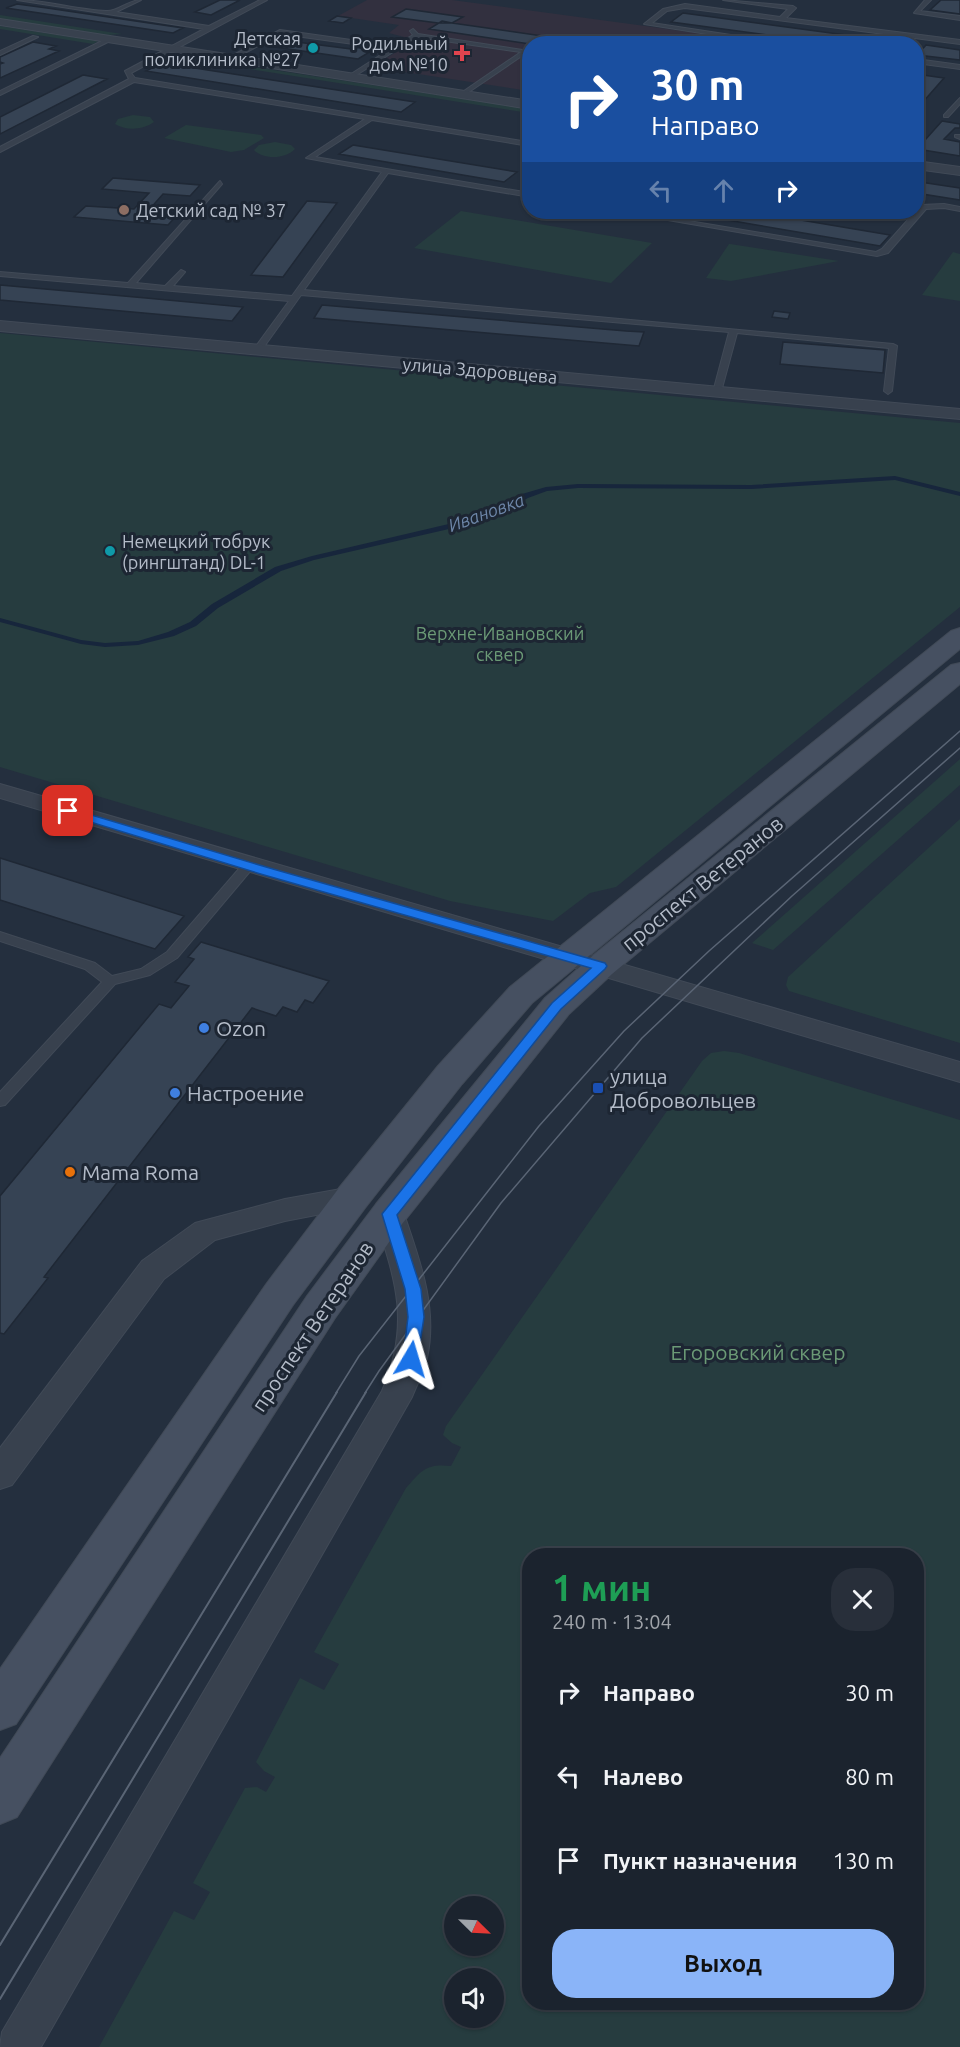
<!DOCTYPE html>
<html lang="ru">
<meta charset="utf-8">
<style>
body{margin:0;font-family:Ubuntu,sans-serif;background:#282f3a;color:#f1f3f6;height:100vh;display:flex;flex-direction:column;font-size:22px;white-space:nowrap}
*{box-sizing:border-box;margin:0}
p{font-size:20px;color:#a0a4aa}
.icon{flex:none;width:33px;height:33px;fill:none;stroke:currentColor;stroke-width:2;stroke-linecap:round;stroke-linejoin:round}
.map{position:relative;flex:1;overflow:hidden}
.sheet{position:absolute;left:522px;top:1548px;width:402px;height:462px;display:flex;flex-direction:column;background:#1b232e;border-radius:24px;box-shadow:0 2px 4px #0004,0 0 0 2px #39404a}
.sheet>*{flex:none}
.guide{position:absolute;left:522px;top:36px;width:402px;height:183px;border-radius:24px;box-shadow:0 2px 4px #0004,0 0 0 2px #39404a;background:#1a4fa0;color:#fff;overflow:hidden}
.needle{width:39px;rotate:114deg}
.fabs{position:absolute;left:444px;top:1896px;display:grid;gap:12px}
.fabs a{display:grid;place-items:center;width:60px;height:60px;border-radius:50%;background:#1b232e;box-shadow:0 2px 4px #0004,0 0 0 2px #39404a;font-size:30px}
.pin{position:absolute;display:grid;place-items:center;width:51px;height:51px;color:#fff;margin:-26px;border-radius:12px;box-shadow:0 3px 9px #0006}
.me{position:absolute;width:66px;margin:-33px;rotate:7deg;stroke-linejoin:round;filter:drop-shadow(0 0 4px #0008)}
.turn{display:flex;align-items:center;gap:21px;height:126px;padding:0 30px;font-size:27px}
.turn .icon{width:78px;height:78px;stroke-width:2.5}
.turn b{display:block;font-size:42px;line-height:51px}
.lanes{display:flex;align-items:center;height:57px;padding:0 30px;background:#0003;justify-content:center;gap:30px;direction:ltr}
.lanes .off{opacity:.35}
.round{display:grid;place-items:center;flex:none;width:63px;height:63px;border-radius:24px;background:#282f3a}
.head{display:flex;align-items:center;justify-content:space-between;height:102px;padding:0 30px}
h1{font-size:36px;font-weight:700;line-height:45px;color:#1e9e55}
.cta{display:flex;gap:12px;margin-top:auto;padding:12px 30px}
.cta a{flex:1;height:69px;border-radius:24px;background:#8ab4f8;color:#111;font-size:24px;font-weight:700;line-height:69px;text-align:center}
ul{padding:0;list-style:none}
li{display:flex;align-items:center;gap:18px;height:84px;padding:0 30px}
li div{flex:1}
li b{display:block;font-size:22px}
li em{font-style:normal}
.map>svg:first-child{display:block}
.medical{fill:#32303f}
.green{fill:#263c3f;fill-rule:evenodd}
.lines{fill:none;stroke-linecap:round;stroke-linejoin:round}
.stream{fill:#17263c;fill-rule:evenodd}
.building{fill:#364354;stroke:#1f2835;stroke-width:1.5}
.lane-casing{stroke:#414a57;stroke-width:2}
.street-casing{stroke:#414a57;stroke-width:2}
.secondary-casing{stroke:#414a57;stroke-width:2}
.lane{fill:#38414e;fill-rule:evenodd}
.street{fill:#38414e;fill-rule:evenodd}
.secondary{fill:#465061;fill-rule:evenodd}
.tram-far1{stroke:#5a6575;stroke-width:1.5}
.tram{stroke:#5a6575;stroke-width:2}
.route{fill:#1a73e8;stroke:#114b97;stroke-width:1.5}
.culture-dot{fill:#0f9aa8;stroke:#1d2633;stroke-width:2}
.health-dot{fill:#e0444e;stroke:#1d2633;stroke-width:2}
.education-dot{fill:#8d6e63;stroke:#1d2633;stroke-width:2}
.shop-dot{fill:#3f7fe0;stroke:#1d2633;stroke-width:2}
.transit-dot{fill:#1a4fb4;stroke:#1d2633;stroke-width:2}
.food-dot{fill:#e8710a;stroke:#1d2633;stroke-width:2}
.labels{text-anchor:middle;dominant-baseline:central;stroke-width:6;stroke-linejoin:round;paint-order:stroke}
.far-poi-label{font-size:18px;fill:#b4bcc9;stroke:#1d2633;text-anchor:end}
.far-street-label{font-size:18px;fill:#b4bcc9;stroke:#1d2633}
.far-water-label{font-size:18px;font-style:italic;fill:#6d86a8;stroke:#1d2633}
.far-park-label{font-size:18px;fill:#6b9a76;stroke:#1d2633}
.street-label{font-size:21px;fill:#b4bcc9;stroke:#1d2633}
.poi-label{font-size:21px;fill:#b4bcc9;stroke:#1d2633;text-anchor:start}
.park-label{font-size:21px;fill:#6b9a76;stroke:#1d2633}
</style>
<div class="map">
<svg width="960" height="2047" viewBox="0 0 960 2047">
<rect width="100%" height="100%" fill="#242f3e"/>
<path class="medical" d="M 367,0 L 452,0 L 771,43 L 530,44 L 529,91 L 372,67 L 412,42 L 400,40 L 404,37 L 389,33 L 399,25 L 338,16 Z"/>
<path class="green" d="M 0,15 L 122,34 L 108,35 L 0,19 Z
M 0,26 L 98,41 L 93,44 L 0,29 Z
M 234,64 L 529,109 L 529,113 L 230,66 Z
M 133,115 L 150,117 L 154,122 C 143,130 126,131 115,124 L 118,119 Z
M 186,125 L 261,135 L 264,138 L 244,150 L 231,152 L 164,138 Z
M 275,142 L 291,145 L 295,149 C 286,159 263,160 254,150 L 259,145 Z
M 461,211 L 652,243 L 611,283 L 414,248 Z
M 729,244 L 730,244 L 839,261 L 731,281 L 706,278 Z
M 953,252 L 960,254 L 960,301 L 922,295 Z
M 0,333 L 960,423 L 960,607 L 616,887 L 590,893 L 553,921 L 450,901 L 0,767 Z
M 960,759 L 960,785 L 773,950 L 752,943 Z
M 960,819 L 960,1043 L 789,991 L 786,985 L 788,977 Z
M 724,1051 L 739,1053 L 960,1120 L 960,2047 L 99,2047 L 174,1911 L 194,1920 L 210,1892 L 193,1883 L 245,1788 L 257,1787 L 266,1792 L 275,1777 L 264,1771 L 256,1762 L 300,1678 L 324,1690 L 339,1664 L 314,1652 L 406,1488 C 421,1471 426,1463 451,1466 L 461,1447 L 452,1443 L 443,1435 L 446,1426 L 702,1061 L 711,1053 ZM 530,1556 L 916,1556 L 916,2002 L 530,2002 ZM 454,1906 L 494,1906 L 494,1946 L 454,1946 ZM 454,1978 L 494,1978 L 494,2018 L 454,2018 Z"/>
<g class="lines">
<path class="stream" d="M 895,476 L 960,492 L 960,496 L 895,480 L 751,489 L 578,488 L 547,491 L 528,498 L 496,515 L 475,523 L 314,560 L 281,571 L 218,608 L 196,626 L 174,636 L 138,645 L 105,647 L 81,644 L 0,622 L 0,618 L 81,640 L 105,643 L 138,641 L 168,632 L 190,622 L 212,604 L 275,567 L 312,556 L 470,519 L 490,511 L 522,494 L 546,487 L 578,484 L 751,485 Z"/>
</g>
<path class="building" d="M 220,0 L 240,0 L 211,15 L 195,12 Z
M 941,0 L 960,0 L 960,14 L 930,10 Z
M 17,4 L 47,8 L 183,28 L 173,33 L 6,8 Z
M 406,9 L 463,17 L 452,23 L 438,23 L 392,17 Z
M 683,13 L 913,44 L 835,44 L 671,22 Z
M 337,16 L 351,18 L 343,23 L 329,21 Z
M 442,21 L 452,23 L 598,44 L 530,44 L 429,29 Z
M 284,37 L 301,40 L 297,42 L 351,49 L 354,47 L 373,50 L 358,59 L 268,46 Z
M 33,42 L 56,46 L 49,49 L 59,51 L 0,78 L 0,64 L 3,63 L 0,62 L 0,57 Z
M 926,45 L 960,50 L 960,60 L 917,55 Z
M 162,63 L 415,102 L 401,112 L 146,71 Z
M 916,74 L 944,78 L 916,110 L 917,84 Z
M 83,75 L 107,79 L 0,134 L 0,117 Z
M 942,121 L 960,124 L 960,128 L 955,128 L 944,139 L 960,142 L 960,156 L 917,149 Z
M 353,145 L 517,172 L 504,182 L 339,154 Z
M 113,178 L 200,185 L 190,196 L 163,194 L 148,211 L 179,213 L 168,225 L 74,217 L 86,206 L 134,209 L 149,193 L 102,189 Z
M 920,182 L 960,188 L 960,200 L 916,193 L 916,186 Z
M 307,201 L 337,203 L 283,277 L 251,275 Z
M 694,212 L 753,212 L 890,235 L 880,246 L 692,214 Z
M 0,285 L 146,298 L 243,307 L 232,321 L 0,300 Z
M 322,305 L 626,331 L 644,332 L 639,346 L 314,318 Z
M 774,311 L 790,313 L 788,319 L 772,317 Z
M 783,342 L 885,350 L 883,373 L 780,364 Z
M 0,858 L 184,916 L 155,949 L 0,900 Z
M 201,942 L 329,981 L 313,1003 L 305,1000 L 297,1012 L 283,1007 L 276,1016 L 252,1008 L 44,1277 L 48,1278 L 4,1334 L 0,1333 L 0,1196 L 159,1004 L 171,1008 L 189,986 L 175,982 L 194,959 L 188,957 Z"/>
<g class="lines">
<g class="lane-casing">
<path id="lane" d="M 17,0 C 47,0 76,10 106,11 C 118,12 128,0 141,0 L 116,12 L 209,26 L 260,0 L 267,0 L 131,73 L 135,78 L 522,141 L 530,137 L 530,142 L 523,145 L 372,120 L 315,157 L 530,193 L 530,197 L 388,173 L 304,290 L 893,344 L 897,346 L 892,391 L 888,394 L 884,391 L 889,348 L 737,333 L 721,392 L 717,395 L 713,392 L 729,332 L 301,295 L 261,351 L 258,351 L 254,349 L 289,301 L 0,276 L 0,272 L 128,283 L 220,181 L 222,184 L 136,283 L 165,286 L 181,270 L 185,272 L 173,286 L 292,296 L 382,172 L 306,158 L 365,119 L 134,82 L 0,152 L 0,147 L 129,79 L 125,71 L 204,29 Z
M 723,0 L 793,6 L 796,8 L 786,18 L 960,40 L 960,44 L 685,8 L 667,11 L 652,23 L 790,44 L 771,44 L 644,24 L 663,9 L 685,4 L 780,17 L 788,9 Z
M 925,0 L 931,0 L 920,11 L 960,16 L 960,20 L 914,13 Z
M 413,29 L 418,34 L 529,51 L 463,96 L 461,93 L 521,52 L 417,37 L 350,79 L 348,76 L 390,49 L 281,34 L 233,59 L 228,58 L 280,30 L 394,46 L 413,35 L 410,31 Z
M 33,36 L 38,37 L 0,55 L 0,51 Z
M 110,37 L 112,40 L 0,95 L 0,91 Z
M 916,59 L 960,65 L 960,69 L 916,63 Z
M 960,98 L 960,104 L 948,117 L 944,117 L 944,115 Z
M 955,135 L 960,135 L 960,139 L 955,137 Z
M 916,141 L 922,142 L 916,147 Z
M 944,204 L 960,207 L 960,211 L 944,208 L 926,209 L 888,253 L 877,256 L 621,212 L 635,212 L 876,252 L 882,249 L 921,205 Z
M 248,862 L 254,866 L 252,869 L 177,958 L 150,975 L 115,984 L 5,1105 L 0,1106 L 0,1092 L 102,982 L 85,969 L 0,941 L 0,932 L 95,963 L 112,976 L 141,969 L 167,952 L 244,863 Z"/>
</g>
<g class="street-casing">
<path id="street" d="M 0,19 L 530,101 L 530,109 L 0,25 Z
M 916,161 L 960,167 L 960,175 L 916,169 Z
M 0,321 L 960,409 L 960,419 L 0,331 Z
M 0,784 L 960,1062 L 960,1082 L 0,798 Z
M 352,1187 L 363,1190 L 367,1198 L 363,1206 L 285,1221 L 215,1240 L 164,1279 L 12,1485 L 0,1489 L 0,1448 L 142,1261 L 195,1223 L 285,1199 Z
M 389,1202 L 400,1206 L 404,1214 C 420,1261 438,1308 427,1358 C 424,1372 417,1384 412,1397 L 41,2047 L 0,2047 L 2,2032 L 382,1391 C 411,1324 396,1281 374,1214 L 378,1206 Z"/>
</g>
<g class="secondary-casing">
<path id="secondary" d="M 960,628 L 960,649 L 532,1003 L 462,1084 L 365,1208 L 293,1305 L 16,1724 L 0,1730 L 0,1669 L 267,1283 L 339,1188 L 438,1066 L 510,987 L 951,631 Z
M 960,663 L 960,684 L 612,974 L 569,1014 L 402,1224 L 335,1318 L 17,1817 L 0,1824 L 0,1758 L 307,1296 L 376,1204 L 545,998 L 590,958 L 951,665 Z"/>
</g>
<use href="#lane" class="lane"/>
<use href="#street" class="street"/>
<use href="#secondary" class="secondary"/>
<path class="tram-far1" d="M 336,1393 L 359,1356 L 539,1126 L 624,1031 L 709,951 L 960,731
M 365,1393 L 379,1371 L 501,1203 L 642,1038 L 792,896 L 960,748"/>
<path class="tram" d="M 0,1945 L 337,1392
M 0,1999 L 366,1392"/>
</g>
<path class="route" d="M 68,808 L 273,869 L 605,963 L 607,966 L 605,969 L 561,1009 L 397,1215 L 421,1289 L 424,1317 L 417,1363 L 411,1365 L 405,1363 L 403,1359 L 408,1317 L 405,1289 L 382,1214 L 552,1003 L 591,968 L 264,875 L 64,814 L 64,809 Z"/>
<g class="culture-dot">
<circle cx="313" cy="48" r="6"/>
<circle cx="110" cy="551" r="6"/>
</g>
<path class="health-dot" d="M459 44h6v6h6v6h-6v6h-6v-6h-6v-6h6z"/>
<circle class="education-dot" cx="124" cy="210" r="6"/>
<g class="shop-dot">
<circle cx="204" cy="1028" r="6"/>
<circle cx="175" cy="1093" r="6"/>
</g>
<rect class="transit-dot" x="592" y="1082" width="12" height="12" rx="3"/>
<circle class="food-dot" cx="70" cy="1172" r="6"/>
<g class="labels">
<g class="far-poi-label">
<text x="301" y="38">Детская<tspan x="301" dy="21">поликлиника №27</tspan></text>
<text x="448" y="43">Родильный<tspan x="448" dy="21">дом №10</tspan></text>
<text x="136" y="210" text-anchor="start">Детский сад № 37</text>
<text x="122" y="541" text-anchor="start">Немецкий тобрук<tspan x="122" dy="21">(рингштанд) DL-1</tspan></text>
</g>
<g class="far-street-label">
<text transform="translate(480 370) rotate(5)">улица Здоровцева</text>
</g>
<g class="far-water-label">
<text transform="translate(486 512) rotate(-20)">Ивановка</text>
</g>
<g class="far-park-label">
<text x="500" y="633">Верхне-Ивановский<tspan x="500" dy="21">сквер</tspan></text>
</g>
<g class="street-label">
<text transform="translate(702 883) rotate(-39)">проспект Ветеранов</text>
<text transform="translate(312 1326) rotate(-56)">проспект Ветеранов</text>
</g>
<g class="poi-label">
<text x="216" y="1028">Ozon</text>
<text x="610" y="1076">улица<tspan x="610" dy="24">Добровольцев</tspan></text>
<text x="187" y="1093">Настроение</text>
<text x="82" y="1172">Mama Roma</text>
</g>
<g class="park-label">
<text x="758" y="1352">Егоровский сквер</text>
</g>
</g>
</svg>
<div class="fabs">
<a><svg class="needle" viewBox="-14 -14 28 28"><path d="M0-13l5 13h-10z" fill="#e53935"/><path d="M0 13l5-13h-10z" fill="#a0a4aa"/></svg></a>
<a><svg class="icon" aria-label="sound" viewBox="0 0 24 24"><path d="M4 9h4l5-4v14l-5-4H4zM17 9q2 3 0 6"/></svg></a>
</div>
<div class="pin" style="left:68px;top:811px;background:#d93025"><svg class="icon" aria-label="arrive" viewBox="0 0 24 24"><path d="M6 21V4h12l-3 4 3 4H6"/></svg></div>
<svg class="me" style="left:411px;top:1359px" viewBox="-20 -20 40 40"><path d="M0-17L14 15 0 8-14 15z" fill="#1a73e8" stroke="#fff" stroke-width="4"/></svg>
<div class="guide">
<div class="turn"><svg class="icon" aria-label="right" viewBox="0 0 24 24"><path d="M7 20v-9h11M14 6l5 5-5 5"/></svg><div><b>30 m</b>Направо</div></div>
<div class="lanes"><svg class="icon off" aria-label="left" viewBox="0 0 24 24"><path d="M17 20v-9H6M10 6l-5 5 5 5"/></svg><svg class="icon off" aria-label="ahead" viewBox="0 0 24 24"><path d="M12 20V5M6 11l6-6 6 6"/></svg><svg class="icon" aria-label="right" viewBox="0 0 24 24"><path d="M7 20v-9h11M14 6l5 5-5 5"/></svg></div>
</div>
<section class="sheet">
<div class="head"><div><h1>1 мин</h1><p>240 m · 13:04</p></div><a class="round"><svg class="icon" aria-label="close" viewBox="0 0 24 24"><path d="M6 6l12 12M18 6L6 18"/></svg></a></div>
<ul>
<li><svg class="icon" aria-label="right" viewBox="0 0 24 24"><path d="M7 20v-9h11M14 6l5 5-5 5"/></svg><div><b>Направо</b></div><em>30 m</em></li>
<li><svg class="icon" aria-label="left" viewBox="0 0 24 24"><path d="M17 20v-9H6M10 6l-5 5 5 5"/></svg><div><b>Налево</b></div><em>80 m</em></li>
<li><svg class="icon" aria-label="arrive" viewBox="0 0 24 24"><path d="M6 21V4h12l-3 4 3 4H6"/></svg><div><b>Пункт назначения</b></div><em>130 m</em></li>
</ul>
<div class="cta"><a>Выход</a></div>
</section>
</div>
